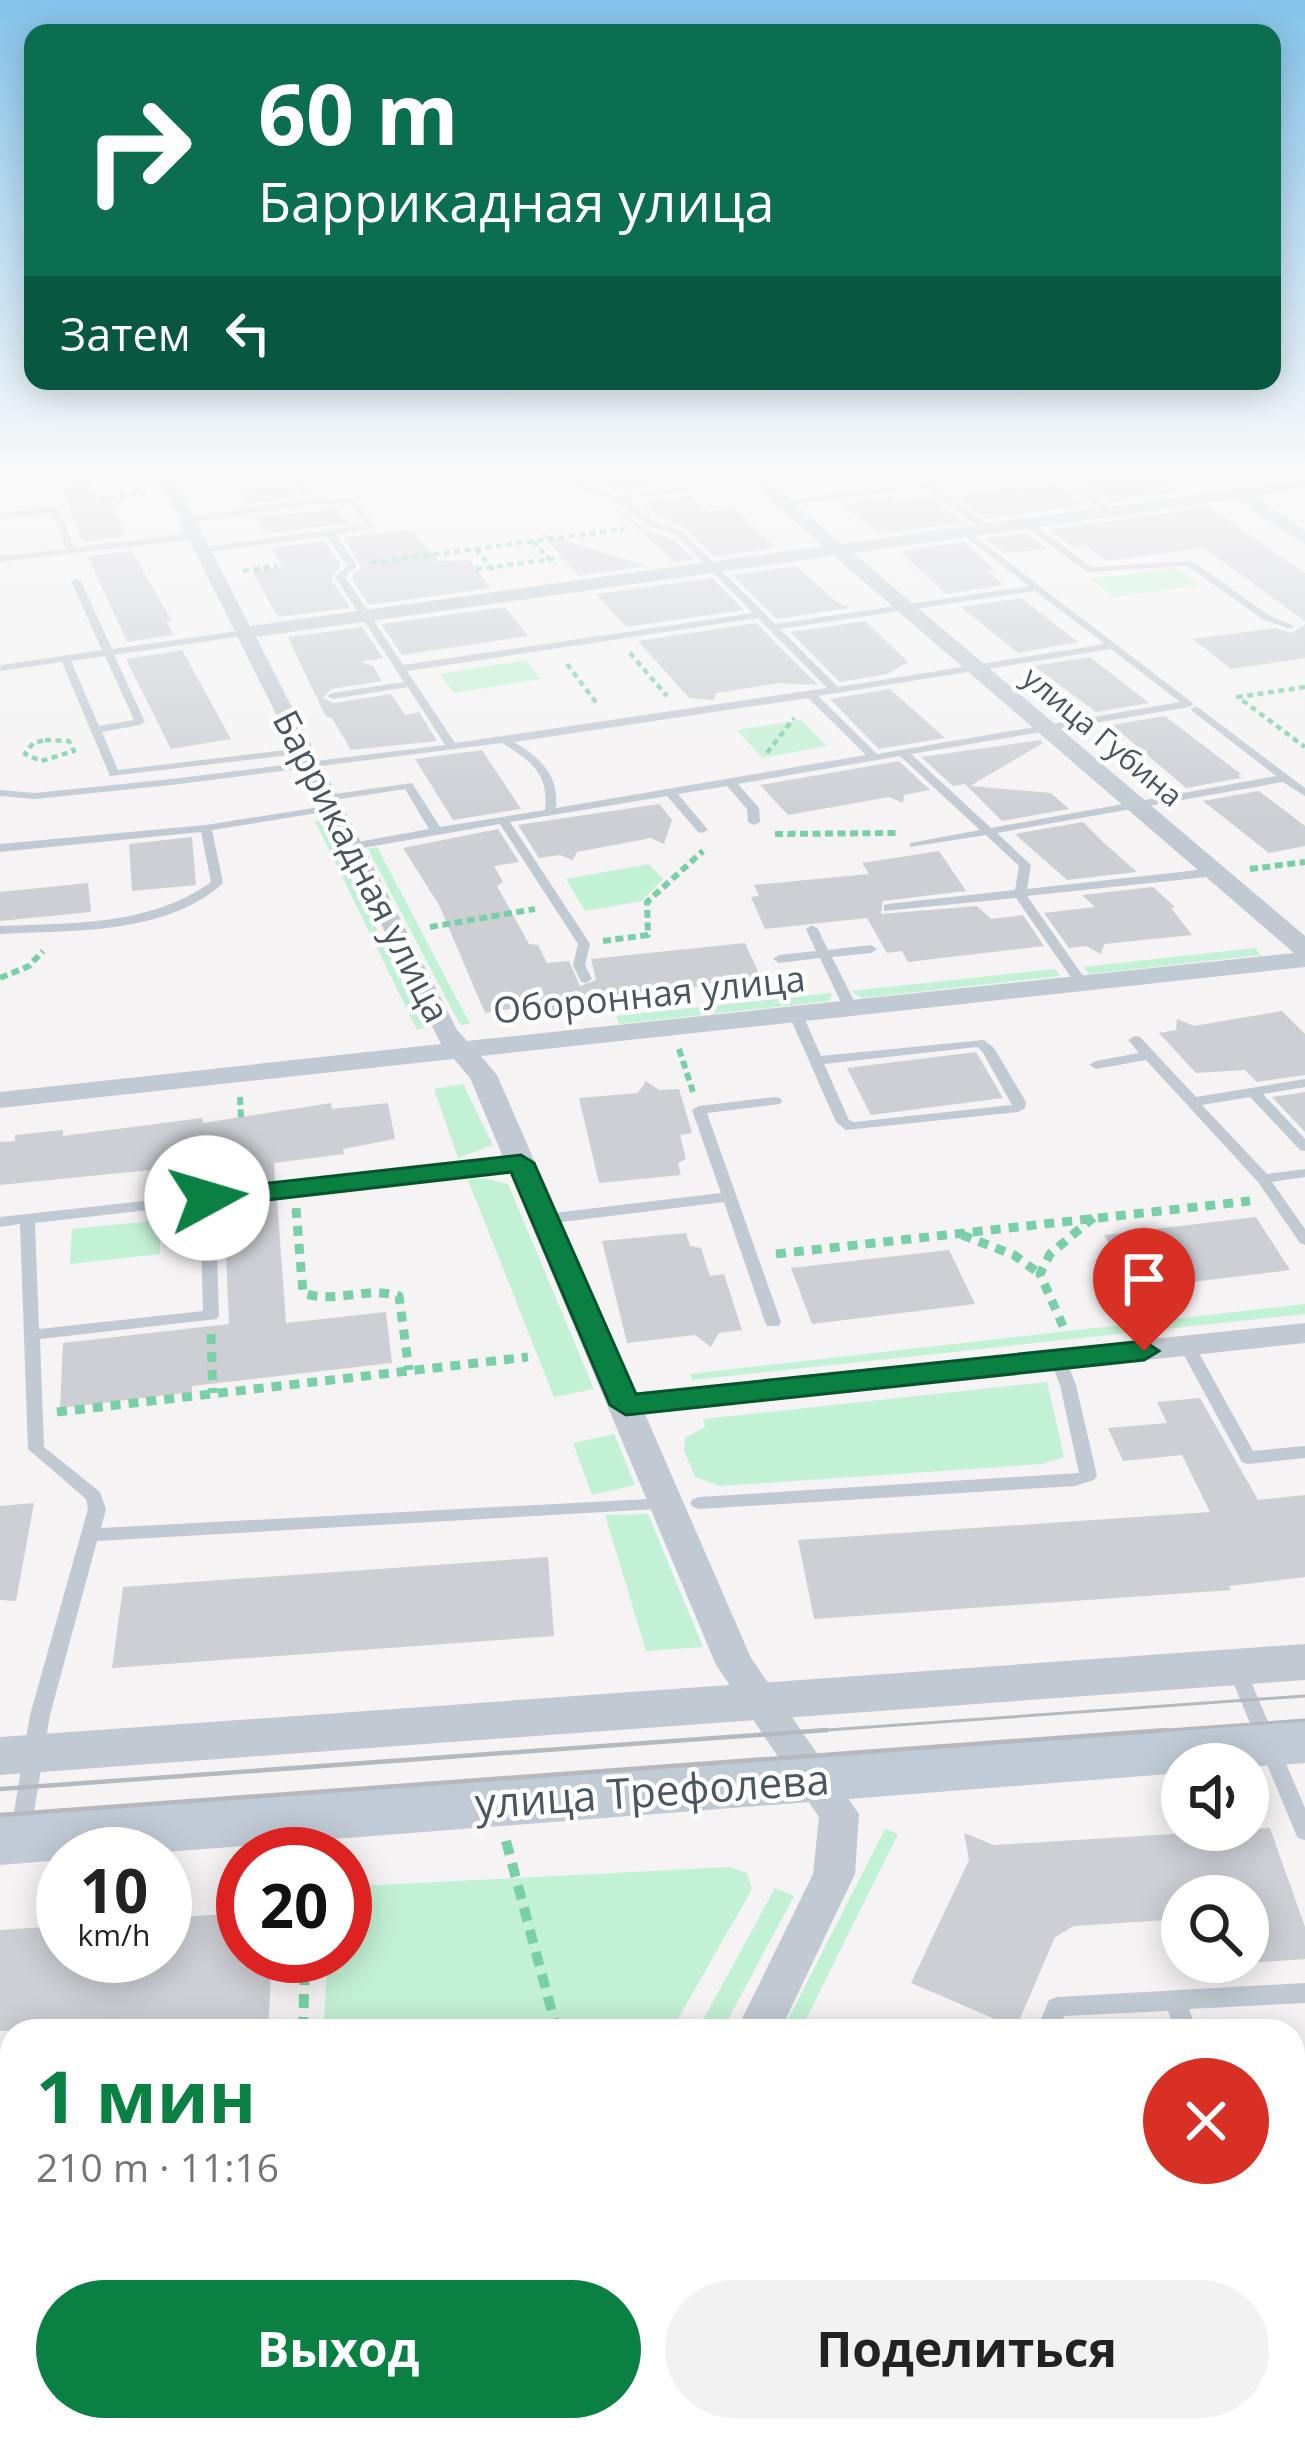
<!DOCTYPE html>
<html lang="ru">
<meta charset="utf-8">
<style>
body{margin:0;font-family:"Open Sans",sans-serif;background:#f2f2f2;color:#222;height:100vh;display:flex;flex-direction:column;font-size:45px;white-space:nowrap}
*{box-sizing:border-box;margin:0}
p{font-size:39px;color:#767676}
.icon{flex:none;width:66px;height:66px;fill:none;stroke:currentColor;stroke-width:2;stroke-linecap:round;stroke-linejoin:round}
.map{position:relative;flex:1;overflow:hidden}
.side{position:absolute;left:0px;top:2019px;width:1305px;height:423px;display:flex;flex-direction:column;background:#fff;border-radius:36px 36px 0 0;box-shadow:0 6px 30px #0003}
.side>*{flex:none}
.guide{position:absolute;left:24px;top:24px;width:1257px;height:366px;border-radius:24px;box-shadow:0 6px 30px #0003;background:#0b6e4f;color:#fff;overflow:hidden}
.fabs{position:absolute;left:1161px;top:1743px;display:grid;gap:24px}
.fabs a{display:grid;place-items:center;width:108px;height:108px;border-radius:50%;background:#fff;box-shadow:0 6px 30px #0003;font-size:60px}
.speed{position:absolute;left:36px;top:1827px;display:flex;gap:24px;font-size:60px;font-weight:700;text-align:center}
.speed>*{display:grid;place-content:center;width:156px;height:156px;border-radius:50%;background:#fff;box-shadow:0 6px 30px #0003;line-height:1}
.speed small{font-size:30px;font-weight:400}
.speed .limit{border:18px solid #d22;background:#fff;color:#111}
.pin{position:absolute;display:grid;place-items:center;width:102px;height:102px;color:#fff;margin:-123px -51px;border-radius:50% 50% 50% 0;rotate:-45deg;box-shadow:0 0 12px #0007}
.pin .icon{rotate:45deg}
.me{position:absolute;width:132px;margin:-66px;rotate:84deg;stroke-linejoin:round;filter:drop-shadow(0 0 9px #0008)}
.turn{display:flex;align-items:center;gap:42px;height:252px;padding:0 36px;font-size:54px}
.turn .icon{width:156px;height:156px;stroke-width:2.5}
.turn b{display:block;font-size:84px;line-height:102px}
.then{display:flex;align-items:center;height:114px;padding:0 36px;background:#0003;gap:24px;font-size:45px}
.round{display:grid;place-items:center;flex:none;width:126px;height:126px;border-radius:63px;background:#f2f2f2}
.overview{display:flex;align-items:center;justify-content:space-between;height:204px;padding:0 36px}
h1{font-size:72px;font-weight:700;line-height:90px;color:#0b8043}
.action{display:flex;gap:24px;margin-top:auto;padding:24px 36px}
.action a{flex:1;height:138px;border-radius:72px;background:#0b8043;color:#fff;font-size:48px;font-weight:700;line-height:138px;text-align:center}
.action a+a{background:#f2f2f2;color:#222}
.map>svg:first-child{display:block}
.green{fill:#c3f1d5}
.building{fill:#cdcfd5}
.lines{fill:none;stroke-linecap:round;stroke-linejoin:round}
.path-far3{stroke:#7ad0a6;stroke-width:4.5;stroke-dasharray:6 4.5;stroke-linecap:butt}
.path-far2{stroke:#7ad0a6;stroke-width:6;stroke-dasharray:8 4.5;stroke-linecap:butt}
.path-far1{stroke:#7ad0a6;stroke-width:9;stroke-dasharray:10 8;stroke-linecap:butt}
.path{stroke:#7ad0a6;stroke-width:10;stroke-dasharray:14 9;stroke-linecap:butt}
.service{fill:#c1cad2;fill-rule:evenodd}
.minor{fill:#c1cad2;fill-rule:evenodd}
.tertiary{fill:#c1cad2;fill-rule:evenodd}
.secondary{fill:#c1cbd6;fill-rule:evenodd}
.tram-far1{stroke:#b5b8bd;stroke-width:3}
.tram{stroke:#b5b8bd;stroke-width:4.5}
.route{fill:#0b8043;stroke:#07532c;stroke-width:3}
.labels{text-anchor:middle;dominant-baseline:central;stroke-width:9;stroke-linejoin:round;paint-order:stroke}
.far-street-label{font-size:30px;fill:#4a5661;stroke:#fff}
.street-label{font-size:36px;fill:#4a5661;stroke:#fff}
.near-street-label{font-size:42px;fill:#4a5661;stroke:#fff}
</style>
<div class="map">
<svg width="1305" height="2441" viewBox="0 0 1305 2441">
<rect width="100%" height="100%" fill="#f5f3f3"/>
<path class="green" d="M 1175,568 L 1200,585 L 1114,597 L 1091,579 Z
M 526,660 L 541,679 L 453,693 L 440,674 Z
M 801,720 L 827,746 L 762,758 L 737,730 Z
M 323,820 L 425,1028 L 417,1030 L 315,821 Z
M 377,847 L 470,1024 L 460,1025 L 368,849 Z
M 649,864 L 663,879 L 642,901 L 585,911 L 566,879 Z
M 1255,948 L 1261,955 L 1089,974 L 1084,967 Z
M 1055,969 L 1060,976 L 862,998 L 851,991 Z
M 832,993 L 830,1001 L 619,1024 L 616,1016 Z
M 463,1084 L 493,1145 L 458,1158 L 434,1089 Z
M 482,1178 L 508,1184 L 594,1389 L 554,1397 L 468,1180 Z
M 160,1220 L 160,1254 L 70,1264 L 72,1229 Z
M 1305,1304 L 1305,1314 L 692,1380 L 690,1374 Z
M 1047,1382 L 1064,1457 L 1042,1464 L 720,1486 L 695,1477 L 684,1450 L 685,1438 L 705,1427 L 703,1419 Z
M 614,1434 L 635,1485 L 592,1495 L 573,1443 Z
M 648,1514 L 703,1647 L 646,1651 L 605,1515 Z
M 885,1829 L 898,1834 L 800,2031 L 782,2031 Z
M 729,1867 L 747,1873 L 752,1889 L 671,2031 L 324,2031 L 327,1956 L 345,1956 L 345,1897 L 360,1886 Z
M 775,1888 L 794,1896 L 722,2031 L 697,2031 Z
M 307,2430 L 444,2430 L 438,2441 L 308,2441 Z
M 1062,2430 L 1213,2430 L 1215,2441 L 1061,2441 Z"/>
<path class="building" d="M 583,476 L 644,476 L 655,486 L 616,491 Z
M 1094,476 L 1163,476 L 1185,491 L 1110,502 L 1076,478 Z
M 90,479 L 99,501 L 110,499 L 126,536 L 82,542 L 59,483 Z
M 283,481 L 299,497 L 246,504 L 235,487 Z
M 1053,481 L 1089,505 L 986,519 L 953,495 Z
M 690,495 L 708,512 L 735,508 L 776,548 L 714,557 L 686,529 L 636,503 Z
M 888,496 L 894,501 L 931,498 L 964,522 L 880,534 L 839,503 Z
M 614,507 L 647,530 L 674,540 L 694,560 L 674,562 Z
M 1209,507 L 1305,573 L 1305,621 L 1204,548 L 1106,561 L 1086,546 L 1072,547 L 1049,530 Z
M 338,508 L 348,523 L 264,534 L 254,518 Z
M 412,530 L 439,561 L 469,560 L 491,588 L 369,605 L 351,578 L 361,567 L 344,538 Z
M 541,533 L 647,566 L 579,576 Z
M 1026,533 L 1048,549 L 1004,553 L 985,539 Z
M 325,541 L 341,565 L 331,579 L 350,608 L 278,617 L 252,571 L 282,567 L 271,548 Z
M 965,542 L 995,570 L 986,571 L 1004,585 L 946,594 L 900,551 Z
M 132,551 L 172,621 L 166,621 L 174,635 L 127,642 L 88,556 Z
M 796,566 L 835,601 L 850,608 L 777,619 L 732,575 Z
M 712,578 L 744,610 L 626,627 L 596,594 Z
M 1021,598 L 1078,642 L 1018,653 L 961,607 Z
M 505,607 L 528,636 L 402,655 L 381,624 Z
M 865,621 L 908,662 L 887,674 L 840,682 L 790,632 Z
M 756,623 L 818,685 L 780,683 L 716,693 L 714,700 L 689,698 L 638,641 Z
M 1305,624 L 1305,658 L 1231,669 L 1193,639 L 1275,628 L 1292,633 Z
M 362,627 L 383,658 L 360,662 L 373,666 L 382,681 L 331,689 L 323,698 L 333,703 L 391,694 L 405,715 L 419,712 L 437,741 L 351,750 L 332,718 L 326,717 L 288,637 Z
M 182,650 L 231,739 L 171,749 L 126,659 Z
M 1090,657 L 1149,703 L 1096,712 L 1034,666 Z
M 890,689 L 945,738 L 879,749 L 830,699 Z
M 1165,716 L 1242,775 L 1238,775 L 1241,778 L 1186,788 L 1112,725 Z
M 1040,740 L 1043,743 L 970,786 L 1051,793 L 1069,809 L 1002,821 L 965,784 L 953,786 L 921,757 Z
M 482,750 L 521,809 L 453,820 L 415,759 Z
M 899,761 L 930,790 L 904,795 L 903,803 L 889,797 L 788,815 L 760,785 Z
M 1259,791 L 1305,826 L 1305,846 L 1269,853 L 1203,801 Z
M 659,804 L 672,820 L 664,844 L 651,838 L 577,852 L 573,860 L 560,855 L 539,858 L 518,825 Z
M 1083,822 L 1103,842 L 1137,872 L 1067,880 L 1015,834 Z
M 498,829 L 519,862 L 494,866 L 503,882 L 497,886 L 529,944 L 538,945 L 547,963 L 569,961 L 580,986 L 596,980 L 591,959 L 745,943 L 762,980 L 559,1001 L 554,1011 L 540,1004 L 485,1013 L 439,905 L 403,848 Z
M 192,837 L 196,885 L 132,891 L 129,844 Z
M 939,851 L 966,891 L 883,901 L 881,914 L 977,906 L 991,919 L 1023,915 L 1044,946 L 908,962 L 902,951 L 887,953 L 867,918 L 765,929 L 751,897 L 759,896 L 754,885 L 869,874 L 862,863 Z
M 88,883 L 91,912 L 0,921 L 0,892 Z
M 1153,887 L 1175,907 L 1171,908 L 1192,935 L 1104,944 L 1101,954 L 1086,946 L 1069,948 L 1044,913 L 1095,907 L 1082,895 Z
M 1282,1011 L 1305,1034 L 1305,1075 L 1257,1082 L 1245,1070 L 1196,1073 L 1159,1033 L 1176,1030 L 1177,1019 L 1194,1026 Z
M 976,1052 L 1003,1098 L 871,1115 L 847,1068 Z
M 646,1081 L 659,1090 L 679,1089 L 692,1133 L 680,1135 L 686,1159 L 678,1163 L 681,1175 L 599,1183 L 579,1098 L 638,1093 Z
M 1305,1092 L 1305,1132 L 1272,1097 Z
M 331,1103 L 332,1109 L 388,1103 L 395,1139 L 343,1149 L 344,1154 L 274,1163 L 275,1182 L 223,1188 L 222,1163 L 0,1185 L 0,1142 L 15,1141 L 15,1135 L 63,1130 L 63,1136 L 202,1118 L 203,1123 Z
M 277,1199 L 286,1323 L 386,1312 L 392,1363 L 192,1386 L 192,1392 L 60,1408 L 63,1343 L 229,1324 L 224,1205 Z
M 1256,1217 L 1290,1270 L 1134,1289 L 1104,1235 Z
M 686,1233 L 690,1246 L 701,1248 L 710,1276 L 724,1274 L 742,1330 L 719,1333 L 711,1347 L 695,1335 L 627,1343 L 602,1241 Z
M 949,1250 L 975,1304 L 812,1324 L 791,1268 Z
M 1200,1398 L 1258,1500 L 1305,1495 L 1305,1577 L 1229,1586 L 1231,1590 L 814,1619 L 798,1540 L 1210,1512 L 1182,1455 L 1123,1461 L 1108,1428 L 1167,1423 L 1157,1402 Z
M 34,1503 L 16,1601 L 0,1600 L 0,1506 Z
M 548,1557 L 554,1636 L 112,1668 L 123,1587 Z
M 1270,1828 L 1305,1927 L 1305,1959 L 1248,1963 L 1248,1896 L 1182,1896 L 1182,1919 L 1074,1926 L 1055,1937 L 1016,2028 L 911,1983 L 969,1860 L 964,1833 L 994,1845 Z
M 243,1913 L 243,1956 L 272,1956 L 268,2031 L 0,2031 L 0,1930 L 63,1926 L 63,1956 L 165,1956 L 165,1918 Z"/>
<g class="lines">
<path class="path-far3" d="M 99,499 L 145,493
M 533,541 L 554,565
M 476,549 L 495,572
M 371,563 L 624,529
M 476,569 L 561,558
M 243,571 L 277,566
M 630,653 L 667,696
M 567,664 L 598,705
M 1305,687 L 1238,697 L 1305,747
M 45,740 L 69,741 L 74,751 L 41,761 L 25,754 L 33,743 Z
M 767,753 L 794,718"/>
<path class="path-far2" d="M 775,834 L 898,833
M 1250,869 L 1305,862
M 430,927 L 535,909
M 603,941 L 648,935 L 647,902 L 703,851
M 0,978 L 29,966 L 43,951
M 679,1049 L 693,1092
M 240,1097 L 241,1119"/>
<path class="path-far1" d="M 296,1208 L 303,1293 C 335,1304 367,1286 399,1296 L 409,1370
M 962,1235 L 1014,1255 L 1040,1274
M 776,1254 L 1250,1201
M 1063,1326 L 1040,1274 L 1050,1254 L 1094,1217
M 211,1334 L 213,1393
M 57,1412 L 528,1357"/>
<path class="path" d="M 506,1841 L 557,2031
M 303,2031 L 305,1956
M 290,2430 L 290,2441"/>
<path class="service" d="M 290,476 L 298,476 L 315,499 L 354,498 L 376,527 L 336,535 L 357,566 L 345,577 L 403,665 L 753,613 L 677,536 L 650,526 L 610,499 L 582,490 L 566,476 L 575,476 L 594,490 L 616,496 L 757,476 L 758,478 L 754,481 L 624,500 L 656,522 L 683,532 L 775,624 L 1029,586 L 958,531 L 965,529 L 1194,704 L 1189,707 L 911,754 L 991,828 L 1276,776 L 1192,711 L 1191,709 L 1196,706 L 1305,788 L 1305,796 L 1283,782 L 997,833 L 1031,865 L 1027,889 L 1216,868 L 1222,872 L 1216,876 L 1027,896 L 1088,983 L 1082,987 L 1077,986 L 1016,898 L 884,911 L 884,905 L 888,904 L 1015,890 L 1019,866 L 986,835 L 910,847 L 910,843 L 980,830 L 900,756 L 738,784 L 759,808 L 760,822 L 754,825 L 748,822 L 747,809 L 727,786 L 678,794 L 708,830 L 702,833 L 698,832 L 667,796 L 510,822 L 590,944 L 585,965 L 592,979 L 586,983 L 581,982 L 573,965 L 578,944 L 500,824 L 351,850 L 347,848 L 347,844 L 429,829 L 405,789 L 327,801 L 321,798 L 327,795 L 412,783 L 440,827 L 545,810 C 549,773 531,761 502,743 L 171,785 L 35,799 L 0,796 L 0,790 L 35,793 L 171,779 L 445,745 L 408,687 L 332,699 L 327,696 L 332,693 L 404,682 L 335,577 L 347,566 L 327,536 L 202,553 L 197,550 L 202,547 L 366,525 L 349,503 L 313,505 L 187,523 L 183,520 L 187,517 L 307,500 ZM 1035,591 L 1105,644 L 838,687 L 780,629 ZM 758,618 L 827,688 L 455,743 L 407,671 ZM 1111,649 L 1180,702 L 877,754 L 818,696 ZM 808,698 L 866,755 L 556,808 C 559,775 541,758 514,742 Z
M 518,476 L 527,476 L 532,483 L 525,485 Z
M 968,476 L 991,476 L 934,486 L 988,526 L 988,530 L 982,530 L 924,487 L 783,506 L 779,503 L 783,500 Z
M 1055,476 L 1065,476 L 1115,511 L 1108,513 Z
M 56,507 L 60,510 L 74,547 L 195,533 L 200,536 L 195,539 L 0,562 L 0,556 L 66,549 L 53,513 L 0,519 L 0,513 Z
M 1023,521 L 1029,521 L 1092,567 L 1192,561 L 1270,616 L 1295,626 L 1290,629 L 1264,620 L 1187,566 L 1087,572 L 1023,525 Z
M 76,578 L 81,581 L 112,649 L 244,630 L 249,633 L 244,636 L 114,655 L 145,722 L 140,725 L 102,732 L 118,770 L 303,748 L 307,749 L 307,753 L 110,776 L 62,662 L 0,671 L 1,665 L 102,650 L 71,581 ZM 105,656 L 134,720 L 99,726 L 71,661 Z
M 332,805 L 338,808 L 336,810 L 212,830 L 223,883 C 166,935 73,930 0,934 L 0,926 C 72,923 150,926 211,882 L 201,832 L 0,852 L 0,844 L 206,825 Z
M 812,925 L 818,929 L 828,950 L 871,945 L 877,949 L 871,953 L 832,957 L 858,1009 L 856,1012 L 851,1013 L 844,1009 L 820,958 L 779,963 L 773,959 L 779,955 L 816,951 L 806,929 Z
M 796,1011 L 803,1015 L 821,1056 L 984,1040 L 994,1048 L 1026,1102 L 1025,1108 L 1018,1112 L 846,1130 L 836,1122 L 789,1015 ZM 977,1047 L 982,1051 L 1012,1105 L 854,1122 L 849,1120 L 824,1064 Z
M 1135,1036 L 1140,1037 L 1196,1097 L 1305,1079 L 1305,1087 L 1263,1094 L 1305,1139 L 1305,1151 L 1300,1150 L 1250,1097 L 1202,1105 L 1267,1174 L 1305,1169 L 1305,1177 L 1272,1182 L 1305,1229 L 1305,1245 L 1300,1243 L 1258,1182 L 1146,1060 L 1096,1069 L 1089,1065 L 1096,1061 L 1139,1053 L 1128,1040 Z
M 775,1097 L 780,1098 L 782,1101 L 780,1104 L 707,1113 L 781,1322 L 779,1326 L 767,1326 L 765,1322 L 724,1202 L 545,1224 L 538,1219 L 545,1214 L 721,1193 L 692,1110 L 699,1106 Z
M 521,1159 L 526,1160 L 528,1163 L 526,1166 L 215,1202 L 219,1315 L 217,1319 L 40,1339 L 44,1447 L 100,1492 L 106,1509 L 101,1528 L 668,1498 L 674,1500 L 677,1504 L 674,1508 L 97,1541 L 50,1715 L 31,1830 L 28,1836 L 21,1838 L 14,1836 L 11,1830 L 30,1715 L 88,1509 L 86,1499 L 28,1449 L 20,1224 L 0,1227 L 0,1217 ZM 200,1204 L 203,1311 L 39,1329 L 35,1223 Z
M 1187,1341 L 1195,1346 L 1253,1451 L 1305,1446 L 1305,1458 L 1248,1464 L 1242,1462 L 1179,1346 Z
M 1058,1355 L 1066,1360 L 1076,1385 L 1097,1476 L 1094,1480 L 1075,1486 L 699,1509 L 693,1507 L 690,1503 L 693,1499 L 699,1497 L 1079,1473 L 1060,1385 L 1050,1360 Z
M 1237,1663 L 1244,1665 L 1246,1670 L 1305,1808 L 1305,1840 L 1298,1838 L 1295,1832 L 1228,1670 L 1230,1665 Z
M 1305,1983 L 1305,2003 L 1189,2009 L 1197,2031 L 1175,2031 L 1168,2011 L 1064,2016 L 1058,2031 L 1036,2031 L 1049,2000 L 1057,1997 Z
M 1293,2335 L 1302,2338 L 1305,2346 L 1305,2396 L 1296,2392 L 1293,2384 Z
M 34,2430 L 60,2430 L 58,2441 L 32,2441 Z
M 861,2430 L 887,2430 L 883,2441 L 857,2441 Z"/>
<path class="minor" d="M 157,476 L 173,476 L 250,626 L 823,546 L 744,476 L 762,476 L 842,544 L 1227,490 L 1235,485 L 1305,479 L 1305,489 L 1255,496 L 1305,531 L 1305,544 L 1236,499 L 853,553 L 1305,936 L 1305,967 L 481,1056 L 497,1075 L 635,1393 L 1305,1323 L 1305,1343 L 645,1414 L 751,1658 L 859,1814 L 855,1874 L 780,2031 L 736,2031 L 813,1874 L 819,1817 L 716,1665 L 470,1078 L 454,1059 L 0,1108 L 0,1092 L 441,1044 ZM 834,556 L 1294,953 L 467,1041 L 457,1030 L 256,637 Z
M 529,2430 L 581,2430 L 576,2441 L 524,2441 Z"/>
<path class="tertiary" d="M 1305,1644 L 1305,1680 L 0,1775 L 0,1737 Z"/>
<path class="secondary" d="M 1305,1719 L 1305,1763 L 1248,1767 L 1182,1764 L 1182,1773 L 140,1854 L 63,1854 L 63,1860 L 0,1865 L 0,1817 Z"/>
<path class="tram-far1" d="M 785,1733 L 1305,1696
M 1126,1733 L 1305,1720"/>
<path class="tram" d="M 0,1789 L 827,1730
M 0,1815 L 1167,1730"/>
</g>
<linearGradient id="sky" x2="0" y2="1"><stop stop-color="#85c3ea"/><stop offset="0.58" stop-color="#fafafa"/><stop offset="1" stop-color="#fafafa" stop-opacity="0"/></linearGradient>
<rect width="1305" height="818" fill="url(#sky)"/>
<path class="route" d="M 521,1155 L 534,1163 L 636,1394 L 1144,1341 L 1159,1351 L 1144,1360 L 626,1415 L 610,1405 L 511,1172 L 207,1207 L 194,1198 L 207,1190 Z"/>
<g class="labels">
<g class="far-street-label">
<text transform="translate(1103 736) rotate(40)">улица Губина</text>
</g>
<g class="street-label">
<text transform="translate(362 866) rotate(63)">Баррикадная улица</text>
<text transform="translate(649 994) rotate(-6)">Оборонная улица</text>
</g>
<g class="near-street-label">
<text transform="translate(652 1790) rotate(-4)">улица Трефолева</text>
</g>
</g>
</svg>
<div class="fabs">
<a><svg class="icon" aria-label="sound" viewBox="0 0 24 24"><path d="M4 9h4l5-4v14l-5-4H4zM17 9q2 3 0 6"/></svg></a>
<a><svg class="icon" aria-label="search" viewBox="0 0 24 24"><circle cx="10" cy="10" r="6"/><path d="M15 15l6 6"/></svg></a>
</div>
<div class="speed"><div>10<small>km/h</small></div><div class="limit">20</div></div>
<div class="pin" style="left:1144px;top:1351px;background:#d93025"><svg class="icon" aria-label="arrive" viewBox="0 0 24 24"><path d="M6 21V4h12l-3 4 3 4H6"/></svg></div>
<svg class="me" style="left:207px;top:1198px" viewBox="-20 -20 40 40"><circle r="19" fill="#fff"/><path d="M0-13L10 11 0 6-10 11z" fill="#0b8043"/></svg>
<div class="guide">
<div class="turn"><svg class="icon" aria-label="right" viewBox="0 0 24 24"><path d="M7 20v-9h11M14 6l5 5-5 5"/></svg><div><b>60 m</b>Баррикадная улица</div></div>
<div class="then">Затем<svg class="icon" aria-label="left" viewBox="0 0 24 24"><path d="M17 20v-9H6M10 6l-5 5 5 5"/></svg></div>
</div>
<section class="side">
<div class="overview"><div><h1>1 мин</h1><p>210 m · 11:16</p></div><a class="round" style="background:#d93025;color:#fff"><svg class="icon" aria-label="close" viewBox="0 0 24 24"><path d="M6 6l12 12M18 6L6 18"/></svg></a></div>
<div class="action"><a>Выход</a><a>Поделиться</a></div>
</section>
</div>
